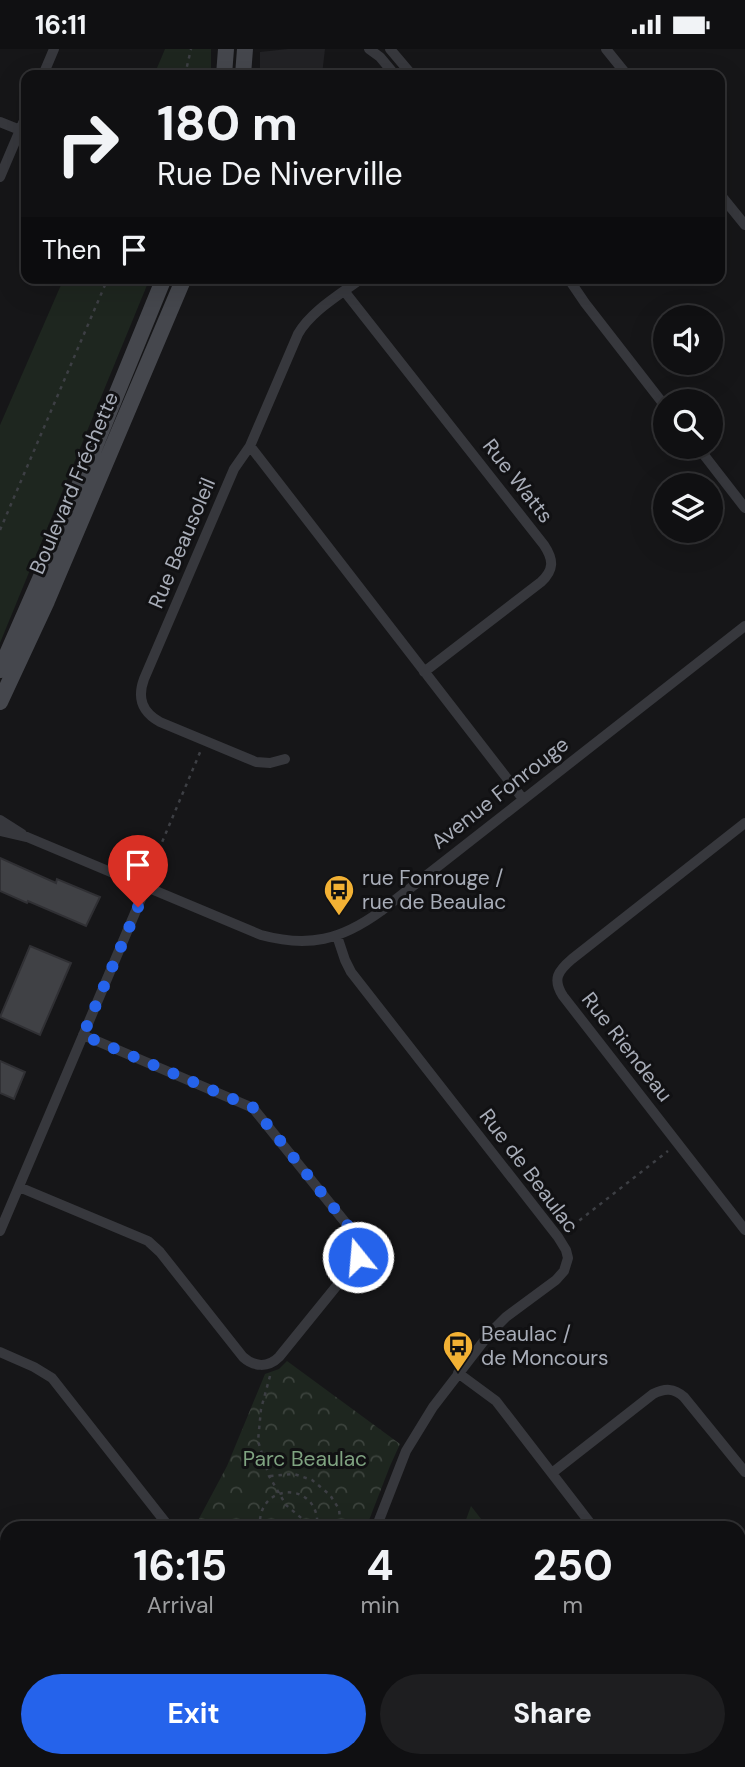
<!DOCTYPE html>
<meta charset="utf-8">
<style>
body{margin:0;font-family:"DM Sans",sans-serif;background:#1e1e20;color:#f1f3f6;height:100vh;display:flex;flex-direction:column;font-size:26px;white-space:nowrap}
*{box-sizing:border-box;margin:0}
p{font-size:23px;color:#9c9d9f}
.icon{flex:none;width:38px;height:38px;fill:none;stroke:currentColor;stroke-width:2;stroke-linecap:round;stroke-linejoin:round}
.map{position:relative;flex:1;overflow:hidden}
.panel{position:absolute;left:0px;top:1472px;width:746px;height:247px;display:flex;flex-direction:column;background:#101012;border-radius:21px 21px 0 0;box-shadow:0 7px 28px #0002,0 0 0 2px #303032}
.panel>*{flex:none}
.guide{position:absolute;left:21px;top:21px;width:704px;height:214px;border-radius:14px;box-shadow:0 7px 28px #0002,0 0 0 2px #303032;background:#101012;color:#f1f3f6;overflow:hidden}
.buttons{position:absolute;left:653px;top:256px;display:grid;gap:14px}
.buttons a{display:grid;place-items:center;width:70px;height:70px;border-radius:50%;background:#101012;box-shadow:0 7px 28px #0002,0 0 0 2px #303032;font-size:35px}
.pin{position:absolute;display:grid;place-items:center;width:60px;height:60px;color:#fff;margin:-72px -30px;border-radius:50% 50% 50% 0;rotate:-45deg;box-shadow:0 0 7px #0007}
.pin .icon{rotate:45deg}
.me{position:absolute;width:77px;margin:-38px;rotate:343deg;stroke-linejoin:round;filter:drop-shadow(0 0 5px #0008)}
.turn{display:flex;align-items:center;gap:24px;height:147px;padding:0 21px;font-size:32px}
.turn .icon{width:91px;height:91px;stroke-width:2.5}
.turn b{display:block;font-size:49px;line-height:60px}
.then{display:flex;align-items:center;height:66px;padding:0 21px;background:#0003;gap:14px;font-size:26px}
.eta{display:flex;justify-content:space-evenly;align-items:center;height:119px;text-align:center}
.eta b{font-size:42px;font-weight:700;line-height:49px}
.button{display:flex;gap:14px;margin-top:auto;padding:14px 21px}
.button a{flex:1;height:80px;border-radius:42px;background:#2563eb;color:#fff;font-size:28px;font-weight:700;line-height:80px;text-align:center}
.button a+a{background:#1e1e20;color:#f1f3f6}
.status{display:flex;justify-content:space-between;align-items:center;height:49px;padding:0 35px;background:#101012;direction:ltr}
.status svg{height:19px;fill:currentColor}
.map>svg:first-child{display:block}
.built{fill:#222225}
.grass{fill:#1e261f}
.forest{fill:url(#forest-firs)}
.park{fill:url(#park-crowns)}
.lines{fill:none;stroke-linecap:round;stroke-linejoin:round}
.stream{stroke:#2c353c;stroke-width:4.5}
.building{fill:#404145;stroke:#303034;stroke-width:2}
.path{stroke:#3d3f44;stroke-width:2.5;stroke-dasharray:3.5 5;stroke-linecap:butt}
.street{stroke:#37383d;stroke-width:10}
.secondary{stroke:#45474d;stroke-width:16}
.route{stroke:#2563eb;stroke-width:12;stroke-dasharray:0 21.6}
.labels{text-anchor:middle;dominant-baseline:central;stroke-width:6;stroke-linejoin:round;paint-order:stroke}
.street-label{font-size:21px;fill:#a8adb8;stroke:#111113}
.poi-label{font-size:21px;fill:#a8adb8;stroke:#111113;text-anchor:start}
.park-label{font-size:21px;fill:#7fa381;stroke:#111113}
</style>
<div class="status"><b>16:11</b><svg viewBox="0 0 49 12"><path d="M0 12V9h3v3zM5 12V6h3v6zM10 12V3h3v9zM15 12V0h3v12zM26 1h20v11H26zM47 4h2v5h-2z"/></svg></div>
<div class="map">
<svg width="745" height="1718" viewBox="0 0 745 1718">
<defs>
<pattern id="forest-firs" width="22" height="20" patternUnits="userSpaceOnUse" patternTransform="scale(1.75)"><rect width="22" height="20" fill="#1e261f"/><path d="M5 1l3.5 6h-7zM16 11l3.5 6h-7z" fill="#3c433d"/></pattern>
<pattern id="park-crowns" width="20" height="18" patternUnits="userSpaceOnUse" patternTransform="scale(1.75)"><rect width="20" height="18" fill="#1e261f"/><path d="M2 6a3 3 0 1 1 6 0M12 15a3 3 0 1 1 6 0" fill="none" stroke="#3c433d"/></pattern>
</defs>
<rect width="100%" height="100%" fill="#161618"/>
<path class="built" d="M 288,0 L 325,0 L 322,26 L 260,26 L 260,3 Z"/>
<path class="grass" d="M 165,0 L 211,0 L 211,26 L 154,26 Z
M 64,229 L 150,229 L 0,594 L 0,376 Z"/>
<path class="forest" d="M 471,1457 L 488,1479 L 463,1479 Z
M 745,1692 L 745,1718 L 713,1718 L 721,1712 L 738,1712 L 739,1697 Z
M 347,1712 L 639,1712 L 631,1718 L 351,1718 Z"/>
<path class="park" d="M 287,1312 L 400,1395 L 390,1417 L 366,1479 L 194,1479 L 227,1417 L 265,1325 L 279,1320 Z"/>
<g class="lines">
<path class="stream" d="M 738,1675 L 745,1670
M 685,1718 L 693,1712"/>
</g>
<path class="building" d="M 0,809 L 56,834 L 57,830 L 100,848 L 86,877 L 28,852 L 27,854 L 0,842 Z
M 30,897 L 71,914 L 40,986 L 0,968 Z
M 0,1012 L 25,1023 L 14,1050 L 0,1044 Z"/>
<g class="lines">
<path class="path" d="M 185,26 L 191,0
M 0,481 L 108,229
M 149,824 L 201,701
M 566,1182 L 668,1102
M 270,1327 L 261,1360 L 258,1392 L 269,1427 L 286,1456 L 313,1479
M 270,1427 L 294,1425 L 312,1431 L 330,1446 L 339,1460 L 341,1479
M 260,1479 C 256,1431 322,1432 317,1479
M 738,1647 L 745,1642
M 650,1718 L 658,1712"/>
<path class="street" d="M 369,0 L 380,8 L 395,26
M 390,0 L 412,26
M 606,0 L 627,26
M 43,26 L 54,0
M 0,73 L 20,81
M 0,128 L 26,67
M 719,144 L 745,176
M 568,229 L 585,254 L 665,357
M 345,243 L 544,496 C 554,511 554,521 541,533 L 424,623
M 250,397 L 523,750
M 697,397 L 745,459
M 285,710 L 270,714 L 256,713 L 160,673 C 142,663 137,649 144,630 L 234,420 L 250,397 L 298,285 C 311,262 341,245 362,229
M 0,771 L 22,785
M 745,774 L 572,910 C 558,922 552,930 563,947 L 745,1181
M 0,782 L 27,788 L 261,886 C 309,899 341,891 381,862 L 745,577
M 337,887 L 345,911 L 351,923 L 558,1188 L 566,1201 L 568,1209 L 564,1222 L 556,1231 L 506,1268 L 490,1284 L 433,1358 L 406,1402 L 376,1479
M 19,1138 L 148,1192 L 160,1203 L 243,1308 C 254,1318 268,1319 279,1308 L 356,1213 L 360,1198 L 353,1183 L 253,1059 L 83,986
M 0,1182 L 146,838
M 0,1303 L 34,1318 L 52,1329 L 170,1479
M 458,1324 L 496,1352 L 594,1479
M 552,1424 L 653,1345 C 665,1339 674,1339 684,1348 L 745,1423
M 738,1519 L 745,1514
M 0,1526 L 7,1535
M 247,1712 L 252,1718
M 215,1718 L 224,1712"/>
<path class="secondary" d="M 224,26 L 226,0
M 243,26 L 245,0
M 0,621 L 54,498 L 164,229
M 0,653 L 47,552 L 184,229"/>
</g>
<g class="lines">
<path class="route" d="M 138,858 L 83,986 L 254,1059 L 353,1183 L 359,1198 L 358,1208"/>
</g>
<defs>
<g id="bus-pin" transform="scale(1.575)"><path d="M0 17L-7.5 6A9.5 9.5 0 1 1 7.5 6Z" fill="#f2b134" stroke="#111113"/><path d="M-5-6H5V4H4V6H2V4H-2V6H-4V4H-5ZM-3.5-4V0h7V-4ZM-3.5 1.2v1.5H-2V1.2ZM2 1.2v1.5H3.5V1.2Z" fill="#111"/></g>
</defs>
<g fill-rule="evenodd">
<use href="#bus-pin" x="339" y="841"/>
<use href="#bus-pin" x="458" y="1297"/>
</g>
<g class="labels">
<g class="street-label">
<text transform="translate(518 432) rotate(52)">Rue Watts</text>
<text transform="translate(74 434) rotate(-67)">Boulevard Fréchette</text>
<text transform="translate(182 494) rotate(-67)">Rue Beausoleil</text>
<text transform="translate(500 744) rotate(-38)">Avenue Fonrouge</text>
<text transform="translate(627 998) rotate(52)">Rue Riendeau</text>
<text transform="translate(529 1122) rotate(53)">Rue de Beaulac</text>
</g>
<g class="poi-label">
<text x="362" y="829">rue Fonrouge /<tspan x="362" dy="24">rue de Beaulac</tspan></text>
<text x="481" y="1285">Beaulac /<tspan x="481" dy="24">de Moncours</tspan></text>
</g>
<g class="park-label">
<text x="305" y="1410">Parc Beaulac</text>
</g>
</g>
</svg>
<div class="buttons">
<a><svg class="icon" aria-label="sound" viewBox="0 0 24 24"><path d="M4 9h4l5-4v14l-5-4H4zM17 9q2 3 0 6"/></svg></a>
<a><svg class="icon" aria-label="search" viewBox="0 0 24 24"><circle cx="10" cy="10" r="6"/><path d="M15 15l6 6"/></svg></a>
<a><svg class="icon" aria-label="layers" viewBox="0 0 24 24"><path d="M12 4l9 5-9 5-9-5zM3 14l9 5 9-5"/></svg></a>
</div>
<div class="pin" style="left:138px;top:858px;background:#d93025"><svg class="icon" aria-label="arrive" viewBox="0 0 24 24"><path d="M6 21V4h12l-3 4 3 4H6"/></svg></div>
<svg class="me" style="left:358px;top:1208px" viewBox="-20 -20 40 40"><circle r="17" fill="#2563eb" stroke="#fff" stroke-width="3"/><path d="M0-11L8 9 0 5-8 9z" fill="#fff"/></svg>
<div class="guide">
<div class="turn"><svg class="icon" aria-label="right" viewBox="0 0 24 24"><path d="M7 20v-9h11M14 6l5 5-5 5"/></svg><div><b>180 m</b>Rue De Niverville</div></div>
<div class="then">Then<svg class="icon" aria-label="arrive" viewBox="0 0 24 24"><path d="M6 21V4h12l-3 4 3 4H6"/></svg></div>
</div>
<section class="panel">
<div class="eta">
<div><b>16:15</b><p>Arrival</p></div>
<div><b>4</b><p>min</p></div>
<div><b>250</b><p>m</p></div>
</div>
<div class="button"><a>Exit</a><a>Share</a></div>
</section>
</div>
